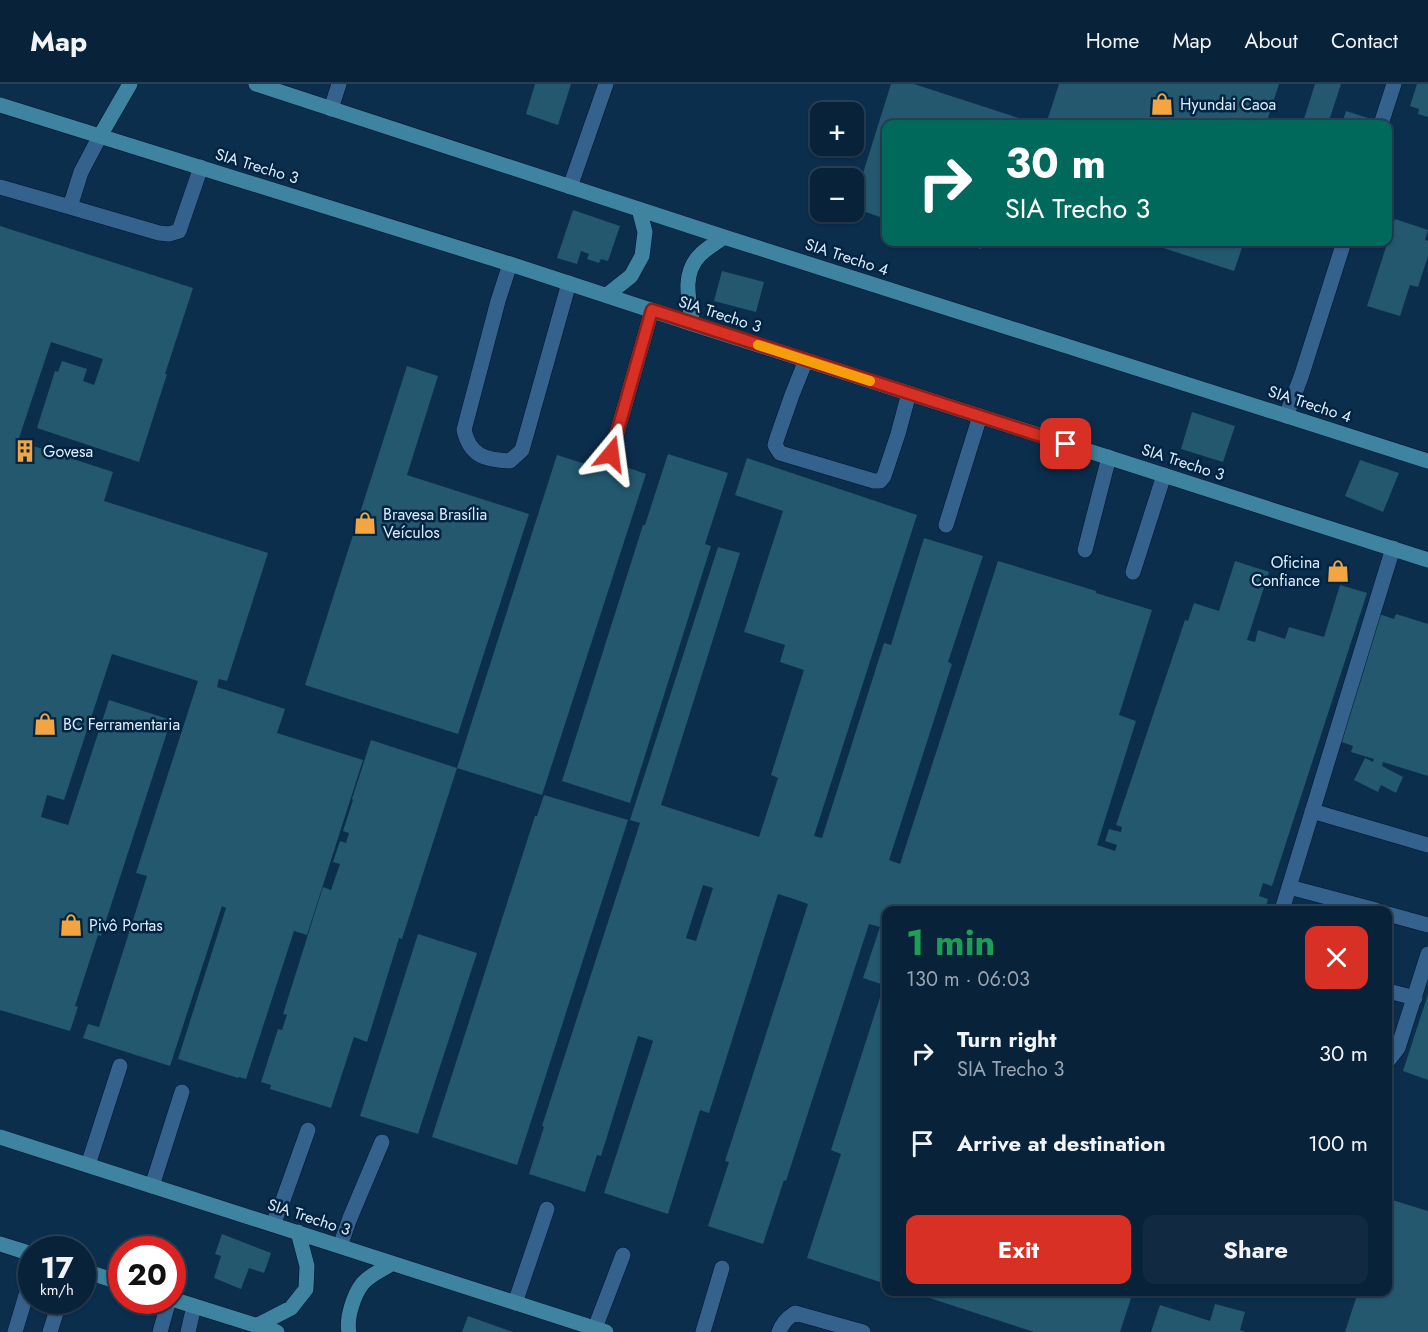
<!DOCTYPE html>
<meta charset="utf-8">
<style>
body{margin:0;font-family:Jost,sans-serif;background:#112a42;color:#f1f3f6;height:100vh;display:flex;flex-direction:column;font-size:22px;white-space:nowrap}
*{box-sizing:border-box;margin:0}
p{font-size:20px;color:#98a4af}
.icon{flex:none;width:33px;height:33px;fill:none;stroke:currentColor;stroke-width:2;stroke-linecap:round;stroke-linejoin:round}
.map{position:relative;flex:1;overflow:hidden}
.drawer{position:absolute;left:882px;top:822px;width:510px;height:390px;display:flex;flex-direction:column;background:#08223a;border-radius:12px;box-shadow:0 2px 4px #0004,0 0 0 2px #293f54}
.drawer>*{flex:none}
.top-card{position:absolute;left:882px;top:36px;width:510px;height:126px;border-radius:12px;box-shadow:0 2px 4px #0004,0 0 0 2px #293f54;background:#00695c;color:#fff;overflow:hidden}
.fabs{position:absolute;left:810px;top:18px;display:grid;gap:12px}
.fabs a{display:grid;place-items:center;width:54px;height:54px;border-radius:12px;background:#08223a;box-shadow:0 2px 4px #0004,0 0 0 2px #293f54;font-size:30px}
.speed{position:absolute;left:18px;top:1152px;display:flex;gap:12px;font-size:30px;font-weight:700;text-align:center}
.speed>*{display:grid;place-content:center;width:78px;height:78px;border-radius:50%;background:#08223a;box-shadow:0 2px 4px #0004,0 0 0 2px #293f54;line-height:1}
.speed small{font-size:15px;font-weight:400}
.speed .limit{border:9px solid #d22;background:#fff;color:#111}
.pin{position:absolute;display:grid;place-items:center;width:51px;height:51px;color:#fff;margin:-26px;border-radius:12px;box-shadow:0 3px 9px #0006}
.me{position:absolute;width:66px;margin:-33px;rotate:16deg;stroke-linejoin:round;filter:drop-shadow(0 0 4px #0008)}
.turn{display:flex;align-items:center;gap:21px;height:126px;padding:0 24px;font-size:27px}
.turn .icon{width:78px;height:78px;stroke-width:2.5}
.turn b{display:block;font-size:42px;line-height:51px}
.round{display:grid;place-items:center;flex:none;width:63px;height:63px;border-radius:12px;background:#112a42}
.headline{display:flex;align-items:center;justify-content:space-between;height:102px;padding:0 24px}
h1{font-size:36px;font-weight:700;line-height:45px;color:#1e9e55}
.primary-button{display:flex;gap:12px;margin-top:auto;padding:12px 24px}
.primary-button a{flex:1;height:69px;border-radius:12px;background:#d93025;color:#fff;font-size:24px;font-weight:700;line-height:69px;text-align:center}
.primary-button a+a{background:#112a42;color:#f1f3f6}
ul{padding:0;list-style:none}
li{display:flex;align-items:center;gap:18px;height:90px;padding:0 24px}
li div{flex:1}
li b{display:block;font-size:22px}
li em{font-style:normal}
header{display:flex;align-items:center;gap:36px;box-sizing:border-box;height:84px;padding:0 30px;background:#08223a;border-bottom:2px solid #293f54}
header strong{font-size:28px}
nav{display:flex;gap:33px;margin-inline-start:auto;font-size:21px}
.map>svg:first-child{display:block}
.building{fill:#23586e;fill-rule:evenodd}
.lines{fill:none;stroke-linecap:round;stroke-linejoin:round}
.service-casing{stroke:#01162b;stroke-width:16}
.secondary-casing{stroke:#01162b;stroke-width:16}
.service{stroke:#35628d;stroke-width:15}
.secondary{stroke:#3e839f;stroke-width:15}
.route-casing{stroke:#8d1f18;stroke-width:15}
.route{stroke:#d93025;stroke-width:10}
.slow{stroke:#f59e0b;stroke-width:10}
.labels{text-anchor:middle;dominant-baseline:central;stroke-width:5;stroke-linejoin:round;paint-order:stroke}
.poi-label{font-size:16px;fill:#ddecfb;stroke:#012442;text-anchor:start}
.street-label{font-size:16px;fill:#ddecfb;stroke:#012442}
</style>
<header>
<strong>Map</strong>
<nav><a>Home</a><a>Map</a><a>About</a><a>Contact</a></nav>
</header>
<div class="map">
<svg width="1428" height="1248" viewBox="0 0 1428 1248">
<rect width="100%" height="100%" fill="#0b2e4d"/>
<path class="building" d="M 535,0 L 571,0 L 558,41 L 526,30 Z
M 891,0 L 914,0 L 1022,35 L 1020,40 L 886,40 L 886,135 L 854,124 L 854,118 Z
M 1059,0 L 1279,0 L 1266,40 L 1046,40 Z
M 1315,0 L 1341,0 L 1328,40 L 1322,40 L 1304,35 Z
M 1417,0 L 1428,0 L 1428,33 L 1418,30 L 1419,25 L 1410,22 Z
M 1346,27 L 1368,34 L 1366,40 L 1342,40 Z
M 573,126 L 620,142 L 608,177 L 601,175 L 599,179 L 587,175 L 589,170 L 581,167 L 577,180 L 557,174 Z
M 1395,135 L 1428,146 L 1425,156 L 1428,157 L 1428,172 L 1418,203 L 1410,201 L 1400,232 L 1367,222 Z
M 0,142 L 193,204 L 165,290 L 167,290 L 139,378 L 37,344 L 55,287 L 58,288 L 62,277 L 87,285 L 83,297 L 94,301 L 103,275 L 51,258 L 18,357 L 113,388 L 104,417 L 268,469 L 227,597 L 219,595 L 217,603 L 285,625 L 277,649 L 363,676 L 307,851 L 294,847 L 246,995 L 239,993 L 238,994 L 178,975 L 226,824 L 222,822 L 170,982 L 83,954 L 88,940 L 99,943 L 147,792 L 136,789 L 198,597 L 112,570 L 64,716 L 47,711 L 41,733 L 68,741 L 109,616 L 171,636 L 101,852 L 98,851 L 75,922 L 78,923 L 70,947 L 0,926 Z
M 959,158 L 983,158 L 981,165 Z
M 1145,158 L 1244,158 L 1234,187 Z
M 722,187 L 764,198 L 756,228 L 714,217 Z
M 407,282 L 438,292 L 407,391 L 529,430 L 458,650 L 305,601 Z
M 1192,328 L 1235,342 L 1223,378 L 1181,365 Z
M 668,370 L 728,389 L 705,460 L 711,462 L 630,719 L 562,697 L 643,441 L 645,441 Z
M 557,371 L 620,391 L 623,382 L 646,390 L 542,711 L 457,684 Z
M 747,374 L 917,431 L 814,752 L 822,754 L 884,559 L 891,561 L 924,454 L 983,472 L 948,578 L 952,580 L 889,776 L 900,780 L 998,477 L 1096,507 L 1096,509 L 1152,526 L 1119,631 L 1136,637 L 1097,761 L 1115,767 L 1117,761 L 1105,757 L 1109,745 L 1121,748 L 1122,743 L 1116,741 L 1185,536 L 1188,537 L 1194,519 L 1219,527 L 1235,477 L 1269,488 L 1247,556 L 1255,558 L 1258,546 L 1285,555 L 1289,543 L 1324,553 L 1340,501 L 1367,509 L 1272,802 L 1263,799 L 1259,812 L 1268,815 L 1265,826 L 886,826 L 886,1200 L 807,1174 L 841,1070 L 831,1066 L 884,901 L 863,894 L 880,843 L 869,840 L 786,1097 L 784,1096 L 763,1160 L 708,1142 L 729,1078 L 725,1077 L 808,820 L 794,815 L 778,810 L 709,1029 L 700,1026 L 668,1130 L 604,1109 L 653,957 L 651,956 L 638,952 L 601,1072 L 597,1071 L 585,1108 L 529,1090 L 544,1043 L 542,1042 L 640,739 L 630,736 L 718,463 L 740,469 L 661,721 L 759,753 L 778,694 L 771,691 L 804,586 L 780,578 L 785,561 L 744,548 L 783,427 L 735,411 ZM 703,801 L 713,804 L 696,857 L 686,854 Z
M 1360,376 L 1399,389 L 1383,428 L 1345,412 Z
M 1379,530 L 1394,535 L 1396,530 L 1428,540 L 1428,692 L 1383,678 L 1382,682 L 1403,693 L 1396,709 L 1381,701 L 1378,708 L 1354,696 L 1365,674 L 1373,678 L 1374,675 L 1351,668 L 1353,662 L 1339,657 Z
M 371,656 L 457,684 L 402,855 L 399,854 L 367,958 L 354,953 L 331,1024 L 270,1005 L 271,1001 L 261,998 L 278,945 L 282,946 L 287,931 L 283,930 L 323,803 L 331,806 L 340,780 L 333,778 L 340,757 L 346,759 L 349,749 L 343,747 L 353,716 L 352,715 Z
M 544,711 L 628,736 L 517,1081 L 432,1053 L 535,732 L 537,732 Z
M 418,850 L 477,869 L 418,1050 L 360,1032 Z
M 1428,910 L 1428,996 L 1403,987 Z
M 1389,1115 L 1428,1127 L 1428,1248 L 1345,1248 L 1358,1208 L 1388,1208 L 1388,1119 Z
M 222,1150 L 271,1169 L 264,1189 L 249,1184 L 241,1205 L 214,1194 L 221,1172 L 215,1170 Z
M 911,1208 L 1133,1208 L 1120,1248 L 1034,1248 Z
M 1215,1220 L 1245,1228 L 1240,1246 L 1245,1248 L 1151,1248 L 1160,1221 L 1210,1237 Z
M 468,1232 L 513,1248 L 462,1248 Z"/>
<g class="lines">
<g class="service-casing">
<path id="service" d="M 331,25 L 339,0
M 1381,40 L 1394,0
M 0,103 L 70,123 L 81,88 L 100,52
M 570,103 L 606,0
M 70,123 L 159,149 L 169,150 L 179,147 L 201,83
M 510,180 L 498,217 L 464,346 C 470,372 485,376 510,377 L 522,366 L 569,199
M 806,276 L 792,311 L 777,354 L 775,361 L 780,369 L 874,397 L 880,397 L 884,392 L 898,350 L 909,309
M 1286,332 L 1301,293 L 1344,158
M 611,370 L 652,226
M 946,441 L 980,332
M 1085,466 L 1109,373
M 1133,488 L 1164,391
M 1312,727 L 1428,761
M 1289,803 L 1376,826
M 1282,826 L 1393,464
M 1388,830 L 1428,841
M 1388,907 L 1415,914
M 1388,977 L 1398,964 L 1428,870
M 88,1081 L 120,982
M 152,1102 L 182,1008
M 273,1140 L 283,1116 L 308,1046
M 340,1162 L 350,1134 L 382,1058
M 515,1219 L 547,1125
M 595,1244 L 623,1171
M 15,1248 L 32,1191
M 50,1248 L 60,1216
M 160,1248 L 169,1216
M 188,1248 L 194,1222
M 703,1248 L 722,1184
M 779,1248 C 782,1239 787,1234 795,1229 L 863,1248"/>
</g>
<g class="secondary-casing">
<path id="secondary" d="M 256,0 L 724,153 L 1428,377
M 0,21 L 510,180 L 693,240 L 1428,476
M 100,52 L 130,0
M 607,211 L 631,192 L 642,172 L 645,148 L 639,125
M 693,240 C 689,217 681,190 700,171 C 707,164 716,159 724,153
M 0,1053 L 606,1248
M 0,1160 L 32,1170
M 82,1186 L 122,1199
M 172,1215 L 277,1248
M 258,1241 L 291,1224 L 306,1205 L 307,1182 L 298,1148
M 349,1248 C 346,1234 354,1210 363,1199 C 370,1191 382,1186 391,1180"/>
</g>
<use href="#service" class="service"/>
<use href="#secondary" class="secondary"/>
</g>
<g class="lines">
<g class="route-casing">
<path id="route" d="M 611,370 L 652,226 L 1066,360"/>
</g>
<use href="#route" class="route"/>
<path class="slow" d="M 758,261 L 870,297"/>
</g>
<defs>
<g id="shop-bare" transform="scale(1.8)"><path d="M-5-2.5h2.3a2.7 3.5 0 0 1 5.4 0H5L5.5 6h-11ZM-1.5-2.5h3a1.5 2.3 0 0 0-3 0Z" fill="#f2a541" stroke="#012442" stroke-width="2.5" paint-order="stroke"/></g>
<g id="building-bare" transform="scale(1.8)"><path d="M-4-6H4V6H1V3H-1V6H-4ZM-2.5-4.3h1.7v1.8h-1.7ZM.8-4.3h1.7v1.8H.8ZM-2.5-1h1.7V.8h-1.7ZM.8-1h1.7V.8H.8Z" fill="#f2a541" stroke="#012442" stroke-width="2.5" paint-order="stroke"/></g>
</defs>
<g fill-rule="evenodd">
<use href="#shop-bare" x="1162" y="20"/>
<use href="#building-bare" x="25" y="367"/>
<use href="#shop-bare" x="365" y="439"/>
<use href="#shop-bare" x="1338" y="487"/>
<use href="#shop-bare" x="45" y="640"/>
<use href="#shop-bare" x="71" y="841"/>
</g>
<g class="labels">
<g class="poi-label">
<text x="1180" y="20">Hyundai Caoa</text>
<text x="43" y="367">Govesa</text>
<text x="383" y="430">Bravesa Brasília<tspan x="383" dy="18">Veículos</tspan></text>
<text x="1320" y="478" text-anchor="end">Oficina<tspan x="1320" dy="18">Confiance</tspan></text>
<text x="63" y="640">BC Ferramentaria</text>
<text x="89" y="841">Pivô Portas</text>
</g>
<g class="street-label">
<text transform="translate(257 82) rotate(17)">SIA Trecho 3</text>
<text transform="translate(847 173) rotate(18)">SIA Trecho 4</text>
<text transform="translate(720 230) rotate(18)">SIA Trecho 3</text>
<text transform="translate(1310 320) rotate(18)">SIA Trecho 4</text>
<text transform="translate(1183 378) rotate(18)">SIA Trecho 3</text>
<text transform="translate(309 1133) rotate(18)">SIA Trecho 3</text>
</g>
</g>
</svg>
<div class="fabs">
<a>+</a>
<a>−</a>
</div>
<div class="speed"><div>17<small>km/h</small></div><div class="limit">20</div></div>
<div class="pin" style="left:1066px;top:360px;background:#d93025"><svg class="icon" aria-label="arrive" viewBox="0 0 24 24"><path d="M6 21V4h12l-3 4 3 4H6"/></svg></div>
<svg class="me" style="left:611px;top:370px" viewBox="-20 -20 40 40"><path d="M0-17L14 15 0 8-14 15z" fill="#d93025" stroke="#fff" stroke-width="4"/></svg>
<div class="top-card">
<div class="turn"><svg class="icon" aria-label="right" viewBox="0 0 24 24"><path d="M7 20v-9h11M14 6l5 5-5 5"/></svg><div><b>30 m</b>SIA Trecho 3</div></div>
</div>
<section class="drawer">
<div class="headline"><div><h1>1 min</h1><p>130 m · 06:03</p></div><a class="round" style="background:#d93025;color:#fff"><svg class="icon" aria-label="close" viewBox="0 0 24 24"><path d="M6 6l12 12M18 6L6 18"/></svg></a></div>
<ul>
<li><svg class="icon" aria-label="right" viewBox="0 0 24 24"><path d="M7 20v-9h11M14 6l5 5-5 5"/></svg><div><b>Turn right</b><p>SIA Trecho 3</p></div><em>30 m</em></li>
<li><svg class="icon" aria-label="arrive" viewBox="0 0 24 24"><path d="M6 21V4h12l-3 4 3 4H6"/></svg><div><b>Arrive at destination</b></div><em>100 m</em></li>
</ul>
<div class="primary-button"><a>Exit</a><a>Share</a></div>
</section>
</div>
